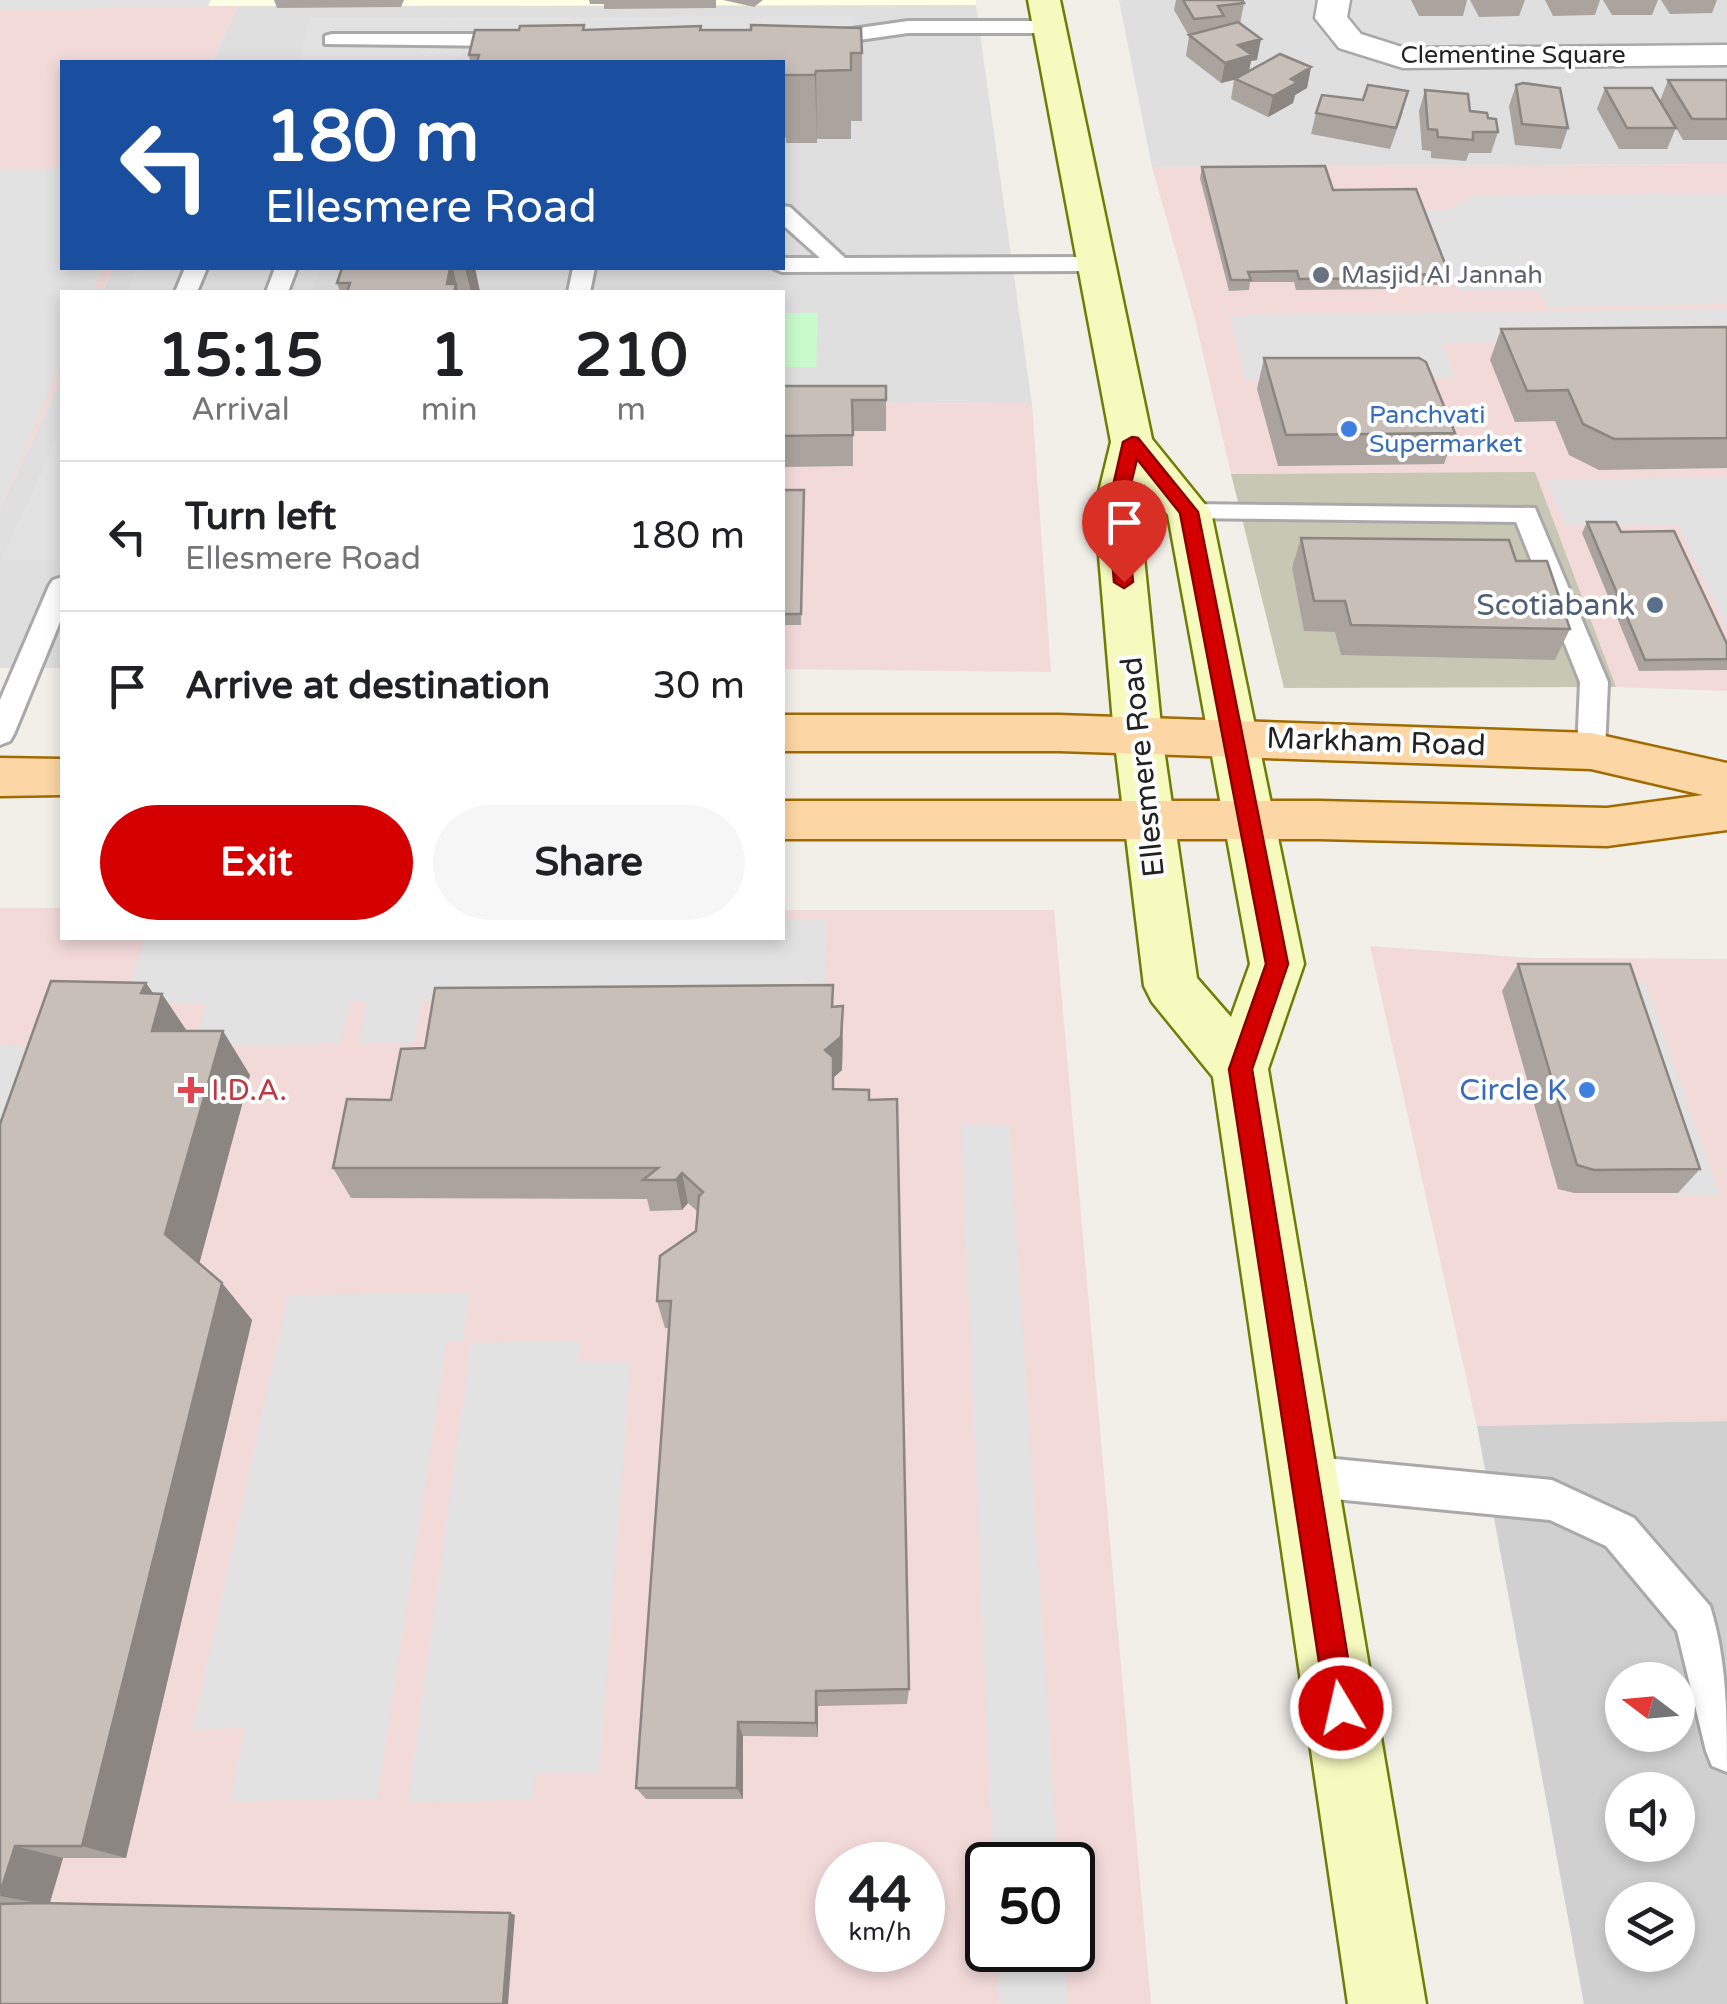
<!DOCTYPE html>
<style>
body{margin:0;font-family:"Varela Round",sans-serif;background:#f6f6f6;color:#202124;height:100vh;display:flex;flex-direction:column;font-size:38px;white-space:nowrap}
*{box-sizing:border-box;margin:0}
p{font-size:32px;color:#757577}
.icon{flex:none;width:55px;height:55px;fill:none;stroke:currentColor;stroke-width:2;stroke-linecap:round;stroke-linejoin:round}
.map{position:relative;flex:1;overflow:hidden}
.panel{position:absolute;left:60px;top:290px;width:725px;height:650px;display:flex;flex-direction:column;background:#fff;border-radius:0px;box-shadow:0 5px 15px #0003}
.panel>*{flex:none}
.guide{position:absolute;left:60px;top:60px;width:725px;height:210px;border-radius:0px;box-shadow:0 5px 15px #0003;background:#1a4fa0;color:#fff;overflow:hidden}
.needle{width:65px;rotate:286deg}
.fabs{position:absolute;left:1605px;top:1662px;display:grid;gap:20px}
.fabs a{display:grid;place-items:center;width:90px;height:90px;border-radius:50%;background:#fff;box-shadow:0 5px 15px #0003;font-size:50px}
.speed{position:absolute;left:815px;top:1842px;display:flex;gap:20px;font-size:50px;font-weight:700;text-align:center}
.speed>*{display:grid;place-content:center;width:130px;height:130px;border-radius:50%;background:#fff;box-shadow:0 5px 15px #0003;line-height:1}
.speed small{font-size:25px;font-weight:400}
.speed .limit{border:5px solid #111;border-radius:15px;background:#fff;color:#111}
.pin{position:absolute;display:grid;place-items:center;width:85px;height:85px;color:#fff;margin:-102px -42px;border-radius:50% 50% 50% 0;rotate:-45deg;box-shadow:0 0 10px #0007}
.pin .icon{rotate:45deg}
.me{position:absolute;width:110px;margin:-55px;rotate:351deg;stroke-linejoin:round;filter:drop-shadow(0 0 8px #0008)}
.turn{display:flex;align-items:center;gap:35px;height:210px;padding:0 40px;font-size:45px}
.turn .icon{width:130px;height:130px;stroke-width:2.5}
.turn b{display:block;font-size:70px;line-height:85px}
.eta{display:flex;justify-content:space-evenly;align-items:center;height:170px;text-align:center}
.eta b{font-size:60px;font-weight:700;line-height:70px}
.primary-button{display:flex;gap:20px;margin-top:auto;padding:20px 40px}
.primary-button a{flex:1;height:115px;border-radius:60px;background:#d40000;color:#fff;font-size:40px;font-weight:700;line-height:115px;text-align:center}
.primary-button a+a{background:#f6f6f6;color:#202124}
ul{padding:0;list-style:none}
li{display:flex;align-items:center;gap:30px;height:150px;padding:0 40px;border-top:2px solid #e0e0e0}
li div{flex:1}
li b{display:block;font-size:38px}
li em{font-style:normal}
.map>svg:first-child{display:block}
.residential{fill:#e0dfdf}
.commercial{fill:#f2dad9;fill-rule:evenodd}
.education{fill:#ffffe5}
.religious{fill:#d0d0d0;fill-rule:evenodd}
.construction{fill:#c7c7b4}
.park{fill:#c8facc}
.parking{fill:#e2e2e2}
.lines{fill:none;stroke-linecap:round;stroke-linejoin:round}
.lane-casing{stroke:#a9a9a9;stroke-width:6}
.street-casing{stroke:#a9a9a9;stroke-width:5}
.secondary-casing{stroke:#707d05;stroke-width:5}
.primary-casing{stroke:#a06b00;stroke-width:5}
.lane{fill:#fff;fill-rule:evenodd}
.street{fill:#fff;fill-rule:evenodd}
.secondary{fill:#f7fabf;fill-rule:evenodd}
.primary{fill:#fcd6a4;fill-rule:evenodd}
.wall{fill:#aba49e}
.shaded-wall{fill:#8b8681}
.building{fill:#c7bfb8;stroke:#8b8681;stroke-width:2.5}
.route{fill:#d40000;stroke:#8a0000;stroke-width:2.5}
.worship-dot{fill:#6b7280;stroke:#fff;stroke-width:4}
.shop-dot{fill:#3f7fe0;stroke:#fff;stroke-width:4}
.service-dot{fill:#5c6f8a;stroke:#fff;stroke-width:4}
.health-dot{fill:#e0444e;stroke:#fff;stroke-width:4}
.labels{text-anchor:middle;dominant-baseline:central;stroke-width:8;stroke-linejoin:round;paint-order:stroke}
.far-street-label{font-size:25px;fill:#222;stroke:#fff}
.far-worship-label{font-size:25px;fill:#5b616d;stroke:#fff;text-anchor:start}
.far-shop-label{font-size:25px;fill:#366cbe;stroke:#fff;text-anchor:start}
.service-label{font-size:30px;fill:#4e5e75;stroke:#fff;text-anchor:end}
.street-label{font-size:30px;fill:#222;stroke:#fff}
.health-label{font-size:30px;fill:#be3a42;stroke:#fff;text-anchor:start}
.shop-label{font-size:30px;fill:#366cbe;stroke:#fff;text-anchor:end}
</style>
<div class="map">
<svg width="1727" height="2004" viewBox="0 0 1727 2004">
<rect width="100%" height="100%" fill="#f2efe9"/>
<path class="residential" d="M 1119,0 L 1727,0 L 1727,164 L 1152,167 Z
M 976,5 L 1032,404 L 783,402 L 782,292 L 102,292 L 114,268 L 782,268 L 782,62 L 211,62 L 238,6 Z
M 62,377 L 62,668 L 0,668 L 0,509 Z"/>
<path class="commercial" d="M 0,6 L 238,6 L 211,62 L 62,62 L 62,268 L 114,268 L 102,292 L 62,292 L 62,377 L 0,509 Z
M 1727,164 L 1727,691 L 1616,687 L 1535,473 L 1231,474 L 1195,319 L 1152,167 Z
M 783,402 L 1032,404 L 1051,672 L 783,669 Z
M 0,908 L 62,908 L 62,938 L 782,938 L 783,910 L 1054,910 L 1151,2004 L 0,2004 ZM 838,1865 L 922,1865 L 922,1950 L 838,1950 ZM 988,1865 L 1072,1865 L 1072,1950 L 988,1950 Z
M 1370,946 L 1534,958 L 1727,959 L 1727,1421 L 1477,1426 Z"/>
<path class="education" d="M 0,0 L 976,0 L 976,5 L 0,6 Z"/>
<path class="religious" d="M 1727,1421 L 1727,2004 L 1584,2004 L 1477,1426 ZM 1622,1680 L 1678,1680 L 1678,1735 L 1622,1735 ZM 1622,1790 L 1678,1790 L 1678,1845 L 1622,1845 ZM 1622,1900 L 1678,1900 L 1678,1955 L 1622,1955 Z"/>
<path class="construction" d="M 1535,472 L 1616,687 L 1284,688 L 1231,474 Z"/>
<path class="park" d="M 783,313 L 818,313 L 816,367 L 783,367 Z"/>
<path class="parking" d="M 0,0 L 211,0 L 208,7 L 0,10 Z
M 852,16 L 857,62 L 478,62 L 481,54 L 465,52 L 454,62 L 298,62 L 310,18 Z
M 62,163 L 62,268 L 102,268 L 92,292 L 62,292 L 62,361 L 0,508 L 0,169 L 53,169 Z
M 1727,194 L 1727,304 L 1547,307 L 1538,291 L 1459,291 L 1418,211 L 1448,210 L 1476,195 Z
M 138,268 L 320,268 L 311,292 L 126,292 Z
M 1727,309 L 1727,339 L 1442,343 L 1455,377 L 1245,379 L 1229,315 Z
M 62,428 L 62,560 L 1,560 Z
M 1727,477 L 1727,629 L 1678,525 L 1566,526 L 1546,480 Z
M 826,919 L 825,998 L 422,1001 L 414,1043 L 358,1044 L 367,1001 L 351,1001 L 340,1044 L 194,1046 L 206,1004 L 124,1004 L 145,938 L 782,938 L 783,920 Z
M 1600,981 L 1645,981 L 1720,1196 L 1673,1196 Z
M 0,1046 L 51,1047 L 0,1202 Z
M 961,1124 L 1009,1125 L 1058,1865 L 993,1865 Z
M 470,1293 L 463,1341 L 447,1342 L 377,1800 L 230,1801 L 245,1728 L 193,1729 L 288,1295 Z
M 580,1341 L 578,1361 L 631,1361 L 599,1773 L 535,1774 L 533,1800 L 408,1802 L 471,1343 Z
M 996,1950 L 1064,1950 L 1068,2004 L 999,2004 Z"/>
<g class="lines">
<g class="lane-casing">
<path id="lane" d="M 908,21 L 1049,21 L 1058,27 L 1049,33 L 908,33 L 817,46 L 807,40 L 817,34 Z
M 332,34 L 518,34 L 528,40 L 518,46 L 325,44 L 325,36 Z
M 782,206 L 790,207 L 845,258 L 1097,257 L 1108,264 L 1097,271 L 782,272 L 773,268 L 782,268 L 782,258 L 820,258 L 782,224 Z
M 185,268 L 207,268 L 197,292 L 175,292 Z
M 275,268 L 297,268 L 288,292 L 266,292 Z
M 573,268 L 595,268 L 590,292 L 568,292 Z
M 1189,504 L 1535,508 L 1608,682 L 1605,751 L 1601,759 L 1591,762 L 1581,759 L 1577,751 L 1580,682 L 1516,522 L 1180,518 L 1176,512 Z
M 62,577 L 62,617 L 14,734 L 10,741 L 0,745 L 0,700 L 49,586 L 53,580 Z
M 1304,1456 L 1552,1480 L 1634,1518 L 1710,1606 C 1727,1660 1727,1716 1727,1772 L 1712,1766 L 1706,1751 L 1677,1631 L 1606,1546 L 1550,1520 L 1304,1496 L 1290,1490 L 1284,1476 L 1290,1462 Z"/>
</g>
<g class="street-casing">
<path id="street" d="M 1318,0 L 1350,0 L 1347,17 L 1361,34 L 1405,48 L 1727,45 L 1727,65 L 1403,68 L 1339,48 L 1315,18 Z"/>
</g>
<g class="secondary-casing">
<path id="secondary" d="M 1028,0 L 1060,0 L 1152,439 L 1211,512 L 1304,964 L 1268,1069 L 1426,2004 L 1348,2004 L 1213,1077 L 1152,1002 L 1144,986 L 1114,735 L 1095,508 L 1111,442 ZM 1144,484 L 1168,515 L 1250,964 L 1231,1017 L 1197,978 L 1162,735 L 1139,508 Z"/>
</g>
<g class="primary-casing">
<path id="primary" d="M 782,715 L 1059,715 L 1591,733 L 1727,763 L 1727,830 L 1607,846 L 1319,839 L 782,839 L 782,801 L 1319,801 L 1607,808 L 1703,795 L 1591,769 L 1059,751 L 782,751 Z
M 0,758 L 62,759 L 62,795 L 0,796 Z"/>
</g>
<use href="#lane" class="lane"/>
<use href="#street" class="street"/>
<use href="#secondary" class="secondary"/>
<use href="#primary" class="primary"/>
</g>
<path class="wall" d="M 274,0 L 404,0 L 401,7 L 277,8 Z
M 589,0 L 716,0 L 716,8 L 604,9 L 604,4 L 590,4 Z
M 723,0 L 763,0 L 754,7 Z
M 1176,0 L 1242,0 L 1244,3 L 1240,24 L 1257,60 L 1251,61 L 1249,71 L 1311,67 L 1307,88 L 1295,95 L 1293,103 L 1268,117 L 1231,99 L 1234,80 L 1221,83 L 1186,56 L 1189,36 L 1174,10 Z
M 1411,0 L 1467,0 L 1463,16 L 1419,16 Z
M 1470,0 L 1525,0 L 1519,16 L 1479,17 Z
M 1545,0 L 1600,0 L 1595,15 L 1553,16 Z
M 1603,0 L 1658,0 L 1652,15 L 1612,15 Z
M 1661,0 L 1717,0 L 1712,13 L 1670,14 Z
M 585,30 L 751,30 L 862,53 L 862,121 L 851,121 L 851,139 L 817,139 L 817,143 L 786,143 L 786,138 L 782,138 L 782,62 L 470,62 L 469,55 Z
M 1668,80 L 1727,80 L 1727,140 L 1683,140 L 1676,128 L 1667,149 L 1619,149 L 1597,109 L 1605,88 L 1660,101 Z
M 1516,85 L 1568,128 L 1561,149 L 1515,145 L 1509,106 Z
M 1425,90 L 1488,118 L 1498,132 L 1491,153 L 1469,153 L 1466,161 L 1431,158 L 1431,151 L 1422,150 L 1419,111 Z
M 1403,112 L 1390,149 L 1311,134 L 1316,113 Z
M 1202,167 L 1333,190 L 1449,274 L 1446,285 L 1396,285 L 1395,289 L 1296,290 L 1294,282 L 1250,282 L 1249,290 L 1229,291 L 1200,178 Z
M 342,268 L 475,268 L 480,292 L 340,292 L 337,283 Z
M 1727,327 L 1727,468 L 1599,470 L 1569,455 L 1555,421 L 1515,422 L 1490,360 L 1501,329 Z
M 1264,358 L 1455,433 L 1444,464 L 1278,466 L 1257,389 Z
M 782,386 L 886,386 L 886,431 L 853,431 L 853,466 L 782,467 Z
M 782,490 L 804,501 L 801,625 L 782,625 Z
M 1587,522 L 1621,532 L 1727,644 L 1727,670 L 1639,671 L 1582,533 Z
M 1301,538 L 1516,561 L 1570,629 L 1555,660 L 1341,655 L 1335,632 L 1304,631 L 1292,568 Z
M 1518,964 L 1700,1169 L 1678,1193 L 1574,1193 L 1558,1189 L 1502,991 Z
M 833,985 L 833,1007 L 843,1040 L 842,1070 L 834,1077 L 834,1090 L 909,1689 L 907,1704 L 818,1706 L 818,1737 L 743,1736 L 743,1799 L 646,1799 L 636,1788 L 669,1328 L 665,1328 L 657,1301 L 696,1231 L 698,1212 L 688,1203 L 682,1210 L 650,1211 L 647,1199 L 351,1198 L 333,1168 L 391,1100 L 425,1048 Z
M 153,994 L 162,994 L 187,1031 L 250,1075 L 199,1264 L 222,1283 L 252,1320 L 126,1858 L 63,1858 L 50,1903 L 515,1915 L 0,2004 L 0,1124 Z"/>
<path class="shaded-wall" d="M 1261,39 L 1257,60 L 1251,61 L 1248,76 L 1221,83 L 1225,63 L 1238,45 Z
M 1311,67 L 1307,88 L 1295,95 L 1293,103 L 1268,117 L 1273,96 L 1291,79 Z
M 816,71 L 817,143 L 815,75 Z
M 450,268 L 453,268 L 458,292 L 449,292 L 447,284 Z
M 465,268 L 475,268 L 480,292 L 471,292 Z
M 146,983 L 160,1003 L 162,994 L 192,1039 L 152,1031 L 141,993 Z
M 843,1006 L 842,1070 L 834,1077 L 825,1050 Z
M 223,1031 L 250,1075 L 197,1272 L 165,1234 Z
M 682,1173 L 688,1203 L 682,1210 L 676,1180 Z
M 222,1283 L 252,1320 L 126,1858 L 82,1846 Z
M 816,1691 L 818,1706 L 818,1737 L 816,1723 Z
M 738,1722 L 743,1736 L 743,1799 L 737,1788 Z
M 15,1846 L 63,1858 L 49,1905 L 0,1896 Z
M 510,1913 L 515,1915 L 508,2004 L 503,2004 Z"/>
<path class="building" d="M 1183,0 L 1242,0 L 1244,3 L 1218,6 L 1224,16 L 1194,19 Z
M 1238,22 L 1261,39 L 1238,45 L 1252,55 L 1225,63 L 1189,35 Z
M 584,25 L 583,30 L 701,26 L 700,30 L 751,30 L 751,25 L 861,28 L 862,53 L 851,53 L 851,70 L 816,71 L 815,75 L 783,75 L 782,62 L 477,62 L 479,55 L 469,55 L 475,30 L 519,30 L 520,26 Z
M 1280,54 L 1311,67 L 1291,79 L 1298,82 L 1273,96 L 1235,79 Z
M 1668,80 L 1727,80 L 1727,119 L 1692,119 Z
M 1523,83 L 1560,88 L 1568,128 L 1522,124 L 1516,85 Z
M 1368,85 L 1408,91 L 1396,128 L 1316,113 L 1322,95 L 1363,100 Z
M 1605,88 L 1652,88 L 1676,128 L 1627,128 Z
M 1425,90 L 1468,94 L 1470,111 L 1487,113 L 1488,118 L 1496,119 L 1498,132 L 1473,132 L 1473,140 L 1438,137 L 1437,130 L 1428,129 Z
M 1325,166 L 1333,190 L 1416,189 L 1449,274 L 1397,275 L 1398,278 L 1299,279 L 1297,271 L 1248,272 L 1251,280 L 1231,280 L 1202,167 Z
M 342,268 L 450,268 L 447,284 L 456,284 L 454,292 L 347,292 L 350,283 L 337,283 Z
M 1727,327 L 1727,438 L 1614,439 L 1583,424 L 1568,390 L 1527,391 L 1501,329 Z
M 1264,358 L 1419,358 L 1426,362 L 1455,433 L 1286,435 Z
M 782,386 L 886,386 L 886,400 L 852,400 L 853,435 L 782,436 Z
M 782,490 L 804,490 L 801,614 L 782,614 Z
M 1587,522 L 1616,522 L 1621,532 L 1674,531 L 1727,644 L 1727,659 L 1645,660 Z
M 1301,538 L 1509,540 L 1516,561 L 1547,561 L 1570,629 L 1351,625 L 1345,601 L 1314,601 Z
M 1518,964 L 1630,964 L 1700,1169 L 1594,1170 L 1577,1165 Z
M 51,981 L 146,983 L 141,993 L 162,994 L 152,1031 L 223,1031 L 165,1234 L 222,1283 L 82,1846 L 15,1846 L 0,1893 L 0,1124 Z
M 833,985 L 832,1007 L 843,1006 L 841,1037 L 825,1050 L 833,1057 L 833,1089 L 869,1090 L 869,1100 L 897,1099 L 909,1689 L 816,1691 L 816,1723 L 738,1722 L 737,1788 L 636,1788 L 671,1301 L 657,1301 L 660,1256 L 696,1231 L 699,1196 L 703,1192 L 682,1173 L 676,1180 L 643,1180 L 658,1168 L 333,1168 L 347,1099 L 391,1100 L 401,1049 L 425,1048 L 435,988 Z
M 39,1903 L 510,1913 L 503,2004 L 0,2004 L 0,1904 Z"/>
<path class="route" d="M 1132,437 L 1138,438 L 1198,512 L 1288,964 L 1252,1069 L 1356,1708 L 1351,1719 L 1341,1723 L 1330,1719 L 1326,1708 L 1229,1069 L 1266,964 L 1180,513 L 1137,459 L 1125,508 L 1133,582 L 1124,588 L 1114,582 L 1108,508 L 1123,442 Z"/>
<circle class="worship-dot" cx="1321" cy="275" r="10"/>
<g class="shop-dot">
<circle cx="1349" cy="429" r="10"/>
<circle cx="1587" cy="1090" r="10"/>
</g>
<circle class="service-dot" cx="1655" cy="605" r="10"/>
<path class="health-dot" d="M186 1075h10v10h10v10h-10v10h-10v-10h-10v-10h10z"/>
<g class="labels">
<g class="far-street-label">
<text x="1513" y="55">Clementine Square</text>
</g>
<g class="far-worship-label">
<text x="1341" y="275">Masjid Al Jannah</text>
</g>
<g class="far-shop-label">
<text x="1369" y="415">Panchvati<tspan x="1369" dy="29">Supermarket</tspan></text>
</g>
<g class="service-label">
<text x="1635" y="605">Scotiabank</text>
</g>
<g class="street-label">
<text transform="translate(1376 742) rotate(2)">Markham Road</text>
<text transform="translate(1143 767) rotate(-96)">Ellesmere Road</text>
</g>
<g class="health-label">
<text x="211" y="1090">I.D.A.</text>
</g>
<g class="shop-label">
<text x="1567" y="1090">Circle K</text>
</g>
</g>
</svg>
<div class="fabs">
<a><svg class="needle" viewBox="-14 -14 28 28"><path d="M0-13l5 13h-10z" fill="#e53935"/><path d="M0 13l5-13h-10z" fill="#757577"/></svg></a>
<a><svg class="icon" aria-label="sound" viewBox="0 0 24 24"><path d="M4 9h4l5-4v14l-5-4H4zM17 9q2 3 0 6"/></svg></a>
<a><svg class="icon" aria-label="layers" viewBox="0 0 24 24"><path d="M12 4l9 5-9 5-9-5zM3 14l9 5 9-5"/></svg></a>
</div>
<div class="speed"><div>44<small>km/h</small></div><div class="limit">50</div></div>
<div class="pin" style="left:1124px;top:582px;background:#d93025"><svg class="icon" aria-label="arrive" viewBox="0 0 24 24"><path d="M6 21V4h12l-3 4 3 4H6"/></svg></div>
<svg class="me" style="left:1341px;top:1708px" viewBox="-20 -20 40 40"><circle r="17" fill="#d40000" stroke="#fff" stroke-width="3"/><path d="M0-11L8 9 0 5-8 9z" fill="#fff"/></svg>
<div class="guide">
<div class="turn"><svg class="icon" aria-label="left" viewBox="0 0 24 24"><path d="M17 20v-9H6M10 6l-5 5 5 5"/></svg><div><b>180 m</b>Ellesmere Road</div></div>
</div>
<section class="panel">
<div class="eta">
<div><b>15:15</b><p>Arrival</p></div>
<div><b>1</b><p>min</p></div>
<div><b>210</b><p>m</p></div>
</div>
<ul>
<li><svg class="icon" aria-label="left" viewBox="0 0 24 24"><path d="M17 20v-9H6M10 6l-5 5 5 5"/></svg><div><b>Turn left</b><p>Ellesmere Road</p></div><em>180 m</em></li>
<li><svg class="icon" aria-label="arrive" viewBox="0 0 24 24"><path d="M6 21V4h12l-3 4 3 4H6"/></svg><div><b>Arrive at destination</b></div><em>30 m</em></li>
</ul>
<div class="primary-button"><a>Exit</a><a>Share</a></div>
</section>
</div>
